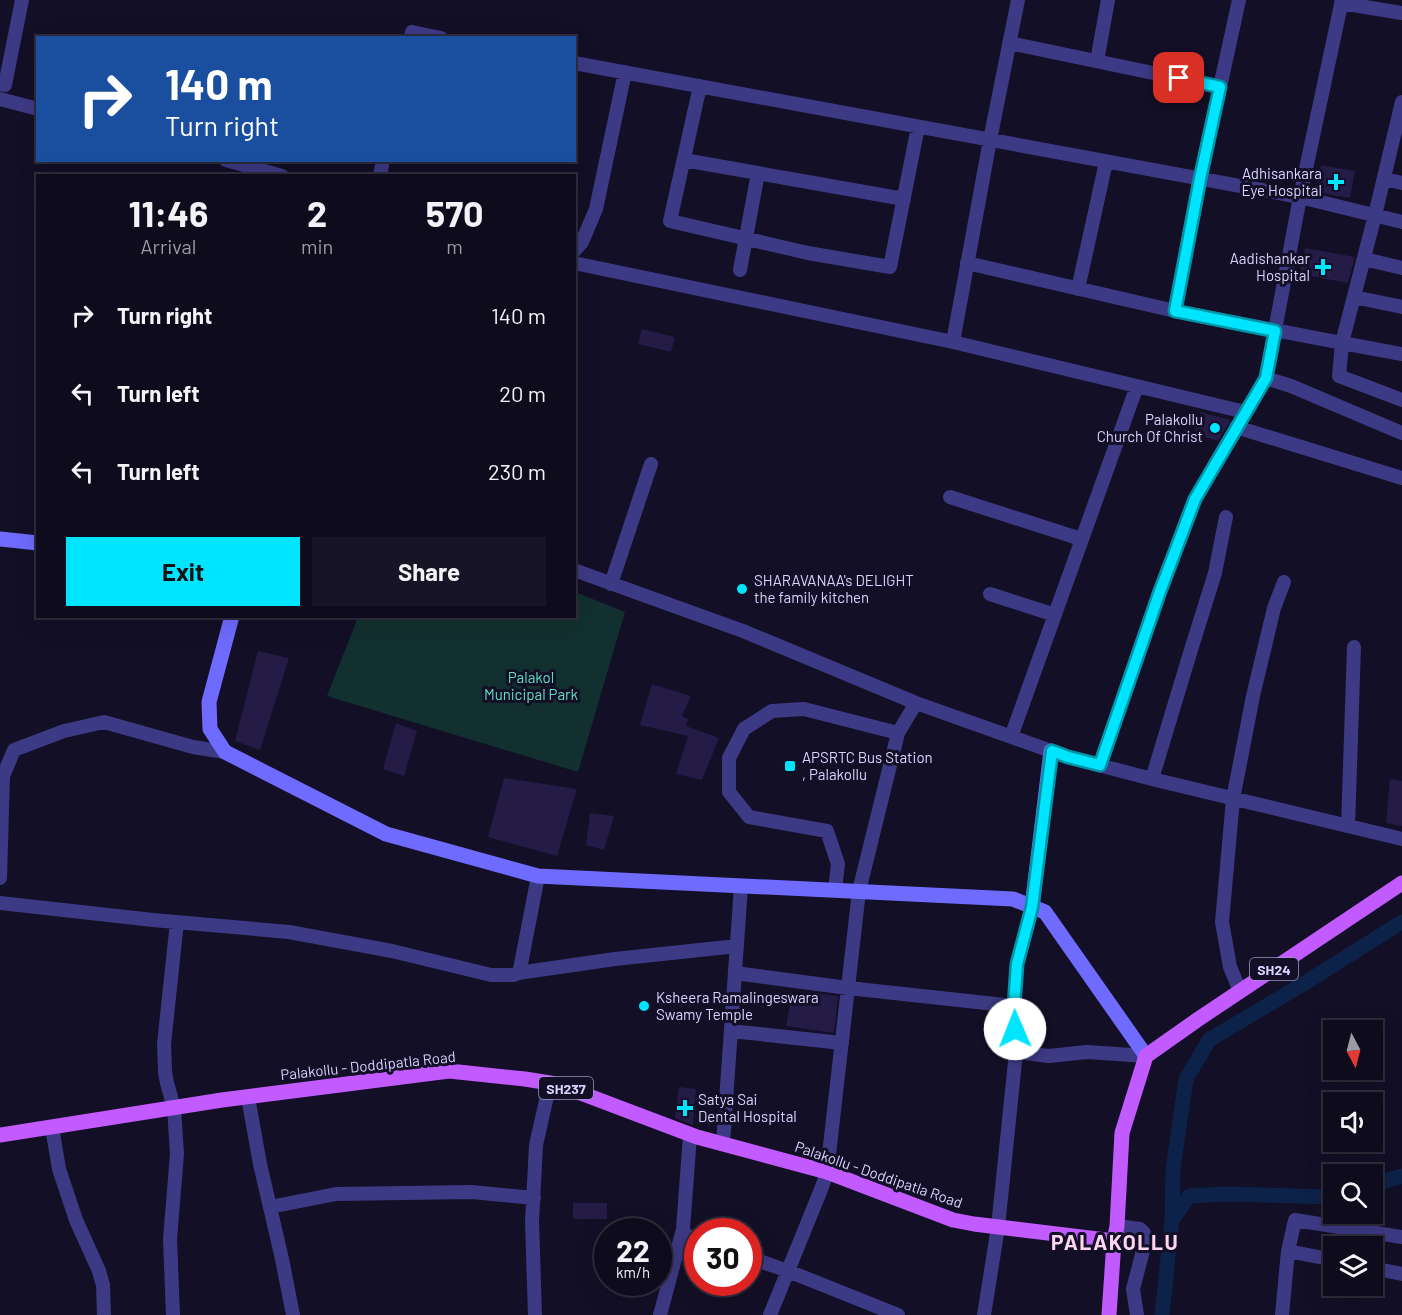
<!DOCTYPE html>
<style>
body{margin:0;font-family:Barlow,sans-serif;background:#171425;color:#f1f3f6;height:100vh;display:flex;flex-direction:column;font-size:22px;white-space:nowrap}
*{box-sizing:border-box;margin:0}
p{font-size:20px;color:#9b9ba3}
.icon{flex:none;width:33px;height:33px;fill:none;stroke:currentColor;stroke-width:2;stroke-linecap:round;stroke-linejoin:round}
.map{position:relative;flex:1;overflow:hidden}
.drawer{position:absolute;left:36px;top:174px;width:540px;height:444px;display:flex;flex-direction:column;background:#0e0b1c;border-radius:0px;box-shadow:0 6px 24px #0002,0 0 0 2px #2e2b3b}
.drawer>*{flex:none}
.guide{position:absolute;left:36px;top:36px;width:540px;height:126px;border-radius:0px;box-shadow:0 6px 24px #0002,0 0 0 2px #2e2b3b;background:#1a4fa0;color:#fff;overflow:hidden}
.needle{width:39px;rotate:173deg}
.fabs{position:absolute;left:1323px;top:1020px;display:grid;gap:12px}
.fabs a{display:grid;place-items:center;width:60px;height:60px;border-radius:0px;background:#0e0b1c;box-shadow:0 6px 24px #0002,0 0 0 2px #2e2b3b;font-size:30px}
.speed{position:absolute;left:594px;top:1218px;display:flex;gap:12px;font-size:30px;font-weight:700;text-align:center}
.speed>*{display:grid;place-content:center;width:78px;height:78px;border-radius:50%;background:#0e0b1c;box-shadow:0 6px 24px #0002,0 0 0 2px #2e2b3b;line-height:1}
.speed small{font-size:15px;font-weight:400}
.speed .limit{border:9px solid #d22;background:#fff;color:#111}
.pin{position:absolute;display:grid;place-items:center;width:51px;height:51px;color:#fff;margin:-26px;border-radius:12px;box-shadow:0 3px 9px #0006}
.me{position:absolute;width:66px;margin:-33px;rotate:359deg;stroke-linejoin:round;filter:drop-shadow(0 0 4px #0008)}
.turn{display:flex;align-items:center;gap:21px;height:126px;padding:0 30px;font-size:27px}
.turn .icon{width:78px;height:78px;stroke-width:2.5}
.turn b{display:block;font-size:42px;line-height:51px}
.eta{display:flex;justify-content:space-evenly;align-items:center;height:102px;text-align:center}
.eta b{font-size:36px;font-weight:700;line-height:42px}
.cta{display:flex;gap:12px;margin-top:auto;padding:12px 30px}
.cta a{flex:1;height:69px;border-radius:0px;background:#00e5ff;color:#111;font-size:24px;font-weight:700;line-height:69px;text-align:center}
.cta a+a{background:#171425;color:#f1f3f6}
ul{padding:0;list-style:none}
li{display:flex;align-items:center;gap:18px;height:78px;padding:0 30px}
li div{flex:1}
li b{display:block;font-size:22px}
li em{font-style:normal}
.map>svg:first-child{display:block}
.green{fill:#12302f}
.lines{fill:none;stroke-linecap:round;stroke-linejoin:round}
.canal{stroke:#0c2248;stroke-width:15}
.building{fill:#241b47}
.street{stroke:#3d3a85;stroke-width:14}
.secondary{stroke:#6f6bff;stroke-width:15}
.primary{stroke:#c25bff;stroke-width:15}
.route-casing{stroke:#0095a6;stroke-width:15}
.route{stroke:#00e5ff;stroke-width:10}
.poi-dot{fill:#00e5ff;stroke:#130f26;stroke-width:2}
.labels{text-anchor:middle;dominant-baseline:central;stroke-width:6;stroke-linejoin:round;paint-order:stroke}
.shield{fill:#130f26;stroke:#9e99be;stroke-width:1.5}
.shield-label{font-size:14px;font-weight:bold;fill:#d9d4ff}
.poi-label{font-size:15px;fill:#d9d4ff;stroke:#130f26;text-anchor:start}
.park-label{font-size:15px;fill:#5fe0c0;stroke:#130f26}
.street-label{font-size:15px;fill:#d9d4ff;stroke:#130f26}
.district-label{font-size:21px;font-weight:bold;letter-spacing:1.5px;fill:#ffd6f0;stroke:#130f26}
</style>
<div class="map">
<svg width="1402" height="1315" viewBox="0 0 1402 1315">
<rect width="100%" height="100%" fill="#130f26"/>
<path class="green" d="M 575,592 L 625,612 L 578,772 L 327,696 L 358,617 L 574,616 Z"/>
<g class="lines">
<path class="canal" d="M 1372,1185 L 1402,1176
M 1172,1220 L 1173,1169 L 1186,1079 L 1209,1040 L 1308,981 L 1402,922
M 1162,1315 L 1172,1220 L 1189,1196 L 1225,1194 L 1334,1197"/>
</g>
<path class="building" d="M 1321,165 L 1355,171 L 1350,198 L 1316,192 Z
M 1305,248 L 1355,257 L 1348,283 L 1300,274 Z
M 642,329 L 675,337 L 671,352 L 638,344 Z
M 1200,412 L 1231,420 L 1218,441 L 1194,434 Z
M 258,651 L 289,658 L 260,750 L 235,741 Z
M 652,684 L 691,696 L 682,716 L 688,719 L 686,726 L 719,738 L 702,780 L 676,774 L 688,736 L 640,725 Z
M 396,723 L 417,731 L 404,776 L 383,769 Z
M 504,778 L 577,789 L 557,856 L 488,837 Z
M 1390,779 L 1402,781 L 1402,826 L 1386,823 Z
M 590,813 L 614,816 L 604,850 L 586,845 Z
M 809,992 L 838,996 L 834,1033 L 786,1026 L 792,993 L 808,996 Z
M 679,1087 L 696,1089 L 693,1125 L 675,1118 Z
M 573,1203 L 607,1203 L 607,1219 L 573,1219 Z"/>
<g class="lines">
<path class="street" d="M 1341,3 L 1402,13
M 411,38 L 412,32 L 441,38
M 1009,43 L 1220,87
M 1097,61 L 1108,0
M 574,63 L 1300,197 L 1402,222
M 0,84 L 5,85 L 22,0
M 700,86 L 670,221 L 808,253 L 890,267 L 918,127
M 0,99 L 38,109
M 226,160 L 282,176
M 684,160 L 904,199
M 380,176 L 383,160
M 1384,179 L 1402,183
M 574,251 L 582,242 L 596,209 L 625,72
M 1364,259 L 1402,268
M 574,263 L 953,342 L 1245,412
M 967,263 L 1175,311 L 1342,343 L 1375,215 L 1402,102
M 740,270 L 758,173
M 1078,289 L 1106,162
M 1354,297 L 1402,307
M 1175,311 L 1200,179 L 1239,0
M 953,342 L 990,140 L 1018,0
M 1402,354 L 1342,343 L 1339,376 L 1402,400
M 1266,378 L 1291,386 L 1402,433
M 1236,427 L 1402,478
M 950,497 L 1081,539
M 574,570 L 743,631 L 916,703 L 1068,757 L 1152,779 L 1402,839
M 611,584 L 651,464
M 990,594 L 1055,615
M 1011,737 L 1137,386
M 1100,765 L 1159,594 L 1195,499 L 1266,378 L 1300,197 L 1342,0
M 1152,779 L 1190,653 L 1215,573 L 1226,517
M 1348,826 L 1354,647
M 0,878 L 3,776 L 14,750 L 64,731 L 104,722 L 193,747 L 225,752
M 835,890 L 838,864 L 827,831 L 749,817 L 729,792 L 729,758 L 744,729 L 772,711 L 804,709 L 898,733
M 0,903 L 153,920 L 289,932 L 392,951 L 491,975 L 514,975 L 518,973 L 520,969 L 538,876
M 518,973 L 615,959 L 737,946
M 735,973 L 848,988 L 1014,1006
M 1240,991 L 1230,967 L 1222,922 L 1233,799 L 1253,696 L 1274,608 L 1284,582
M 731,1031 L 842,1043
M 1016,1052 L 1014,1006 L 1017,964 L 1032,907
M 248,1097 L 260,1164 L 282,1259 L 293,1315
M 52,1127 L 59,1169 L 76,1220 L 99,1271 L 103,1285 L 104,1315
M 723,1144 L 741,886
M 270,1207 L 336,1194 L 472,1192 L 534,1198
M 1117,1226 L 1140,1229 L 1144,1233 L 1145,1243 L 1133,1289 L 1137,1315
M 682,1234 L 698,1239
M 1288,1251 L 1334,1260
M 748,1257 L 788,1271 L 898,1315
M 1372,1268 L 1402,1274
M 173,1315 L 170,1239 L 177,1154 L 174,1108 L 167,1083 L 165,1072 L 164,1044 L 177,922
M 535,1315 L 532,1222 L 536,1145 L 550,1083
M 660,1315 L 683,1229 L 690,1135
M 770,1315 L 822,1187 L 827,1172 L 859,891 L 898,733 L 916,703
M 984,1315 L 998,1227 L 1016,1052 L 1049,1056 L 1087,1052 L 1146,1056
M 1282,1315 L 1288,1251 L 1295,1220 L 1402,1237"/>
<path class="secondary" d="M 0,539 L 38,543
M 232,616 L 209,702 L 210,729 L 225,752 L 386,834 L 538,876 L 1013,899 L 1045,912 L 1146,1056
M 1032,907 L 1051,751"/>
<path class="primary" d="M 0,1135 L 222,1100 L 449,1071 L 525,1079 L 550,1083 L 578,1092 L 697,1137 L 827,1172 L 953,1220 L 974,1224 L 1114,1241
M 1109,1315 L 1114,1241 L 1117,1226 L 1122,1133 L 1146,1056 L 1197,1020 L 1402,883"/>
</g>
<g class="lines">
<g class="route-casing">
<path id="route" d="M 1015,1029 L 1014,1006 L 1017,964 L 1032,907 L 1052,751 L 1068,757 L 1100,765 L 1159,594 L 1195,499 L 1266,378 L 1275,331 L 1175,311 L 1200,179 L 1220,87 L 1179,78"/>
</g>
<use href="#route" class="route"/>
</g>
<g class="poi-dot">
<path d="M1333 173h6v6h6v6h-6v6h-6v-6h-6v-6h6z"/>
<path d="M1320 258h6v6h6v6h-6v6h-6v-6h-6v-6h6z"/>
<circle cx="1215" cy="428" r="6"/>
<circle cx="742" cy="589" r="6"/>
<rect x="784" y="760" width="12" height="12" rx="3"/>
<circle cx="644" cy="1006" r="6"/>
<path d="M682 1099h6v6h6v6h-6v6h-6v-6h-6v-6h6z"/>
</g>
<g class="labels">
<g class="shield">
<rect x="1250" y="958" width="48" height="22" rx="4.5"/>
<rect x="539" y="1077" width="54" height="22" rx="4.5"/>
</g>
<g class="shield-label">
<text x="1274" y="969">SH24</text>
<text x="566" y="1088">SH237</text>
</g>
<g class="poi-label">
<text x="1322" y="173" text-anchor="end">Adhisankara<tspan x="1322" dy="17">Eye Hospital</tspan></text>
<text x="1310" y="258" text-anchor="end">Aadishankar<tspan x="1310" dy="17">Hospital</tspan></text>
<text x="1203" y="419" text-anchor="end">Palakollu<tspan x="1203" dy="17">Church Of Christ</tspan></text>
<text x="754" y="580">SHARAVANAA's DELIGHT<tspan x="754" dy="17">the family kitchen</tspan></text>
<text x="802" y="757">APSRTC Bus Station<tspan x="802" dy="17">, Palakollu</tspan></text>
<text x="656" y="997">Ksheera Ramalingeswara<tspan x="656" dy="17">Swamy Temple</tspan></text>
<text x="698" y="1099">Satya Sai<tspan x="698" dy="17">Dental Hospital</tspan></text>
</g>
<g class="park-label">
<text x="531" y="677">Palakol<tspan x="531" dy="17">Municipal Park</tspan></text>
</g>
<g class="street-label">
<text transform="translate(368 1065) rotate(-6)">Palakollu - Doddipatla Road</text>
<text transform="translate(879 1174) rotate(19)">Palakollu - Doddipatla Road</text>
</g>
<g class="district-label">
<text x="1115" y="1241">PALAKOLLU</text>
</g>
</g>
</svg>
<div class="fabs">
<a><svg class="needle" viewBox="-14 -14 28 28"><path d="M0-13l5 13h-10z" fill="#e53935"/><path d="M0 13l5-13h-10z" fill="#9b9ba3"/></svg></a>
<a><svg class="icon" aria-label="sound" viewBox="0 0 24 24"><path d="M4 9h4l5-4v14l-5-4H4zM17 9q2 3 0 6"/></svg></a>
<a><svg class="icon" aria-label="search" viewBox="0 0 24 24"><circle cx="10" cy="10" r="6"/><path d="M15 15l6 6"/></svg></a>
<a><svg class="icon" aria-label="layers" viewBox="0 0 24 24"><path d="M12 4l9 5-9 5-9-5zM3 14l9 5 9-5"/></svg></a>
</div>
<div class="speed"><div>22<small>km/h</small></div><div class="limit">30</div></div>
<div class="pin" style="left:1179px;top:78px;background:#d93025"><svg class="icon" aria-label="arrive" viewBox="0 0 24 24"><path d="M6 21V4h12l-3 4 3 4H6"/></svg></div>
<svg class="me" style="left:1015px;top:1029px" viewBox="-20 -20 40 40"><circle r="19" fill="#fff"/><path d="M0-13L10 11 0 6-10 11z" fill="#00e5ff"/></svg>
<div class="guide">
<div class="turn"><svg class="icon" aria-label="right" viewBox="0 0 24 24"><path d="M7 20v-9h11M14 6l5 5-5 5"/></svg><div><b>140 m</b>Turn right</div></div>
</div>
<section class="drawer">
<div class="eta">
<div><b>11:46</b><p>Arrival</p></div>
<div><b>2</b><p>min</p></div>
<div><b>570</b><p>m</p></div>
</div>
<ul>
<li><svg class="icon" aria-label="right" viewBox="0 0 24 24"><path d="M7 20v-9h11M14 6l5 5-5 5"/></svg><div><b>Turn right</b></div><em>140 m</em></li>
<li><svg class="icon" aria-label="left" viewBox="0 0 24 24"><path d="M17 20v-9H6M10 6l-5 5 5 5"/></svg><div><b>Turn left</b></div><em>20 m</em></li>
<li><svg class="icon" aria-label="left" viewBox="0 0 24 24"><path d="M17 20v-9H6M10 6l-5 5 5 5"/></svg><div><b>Turn left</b></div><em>230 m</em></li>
</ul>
<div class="cta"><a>Exit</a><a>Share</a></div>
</section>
</div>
